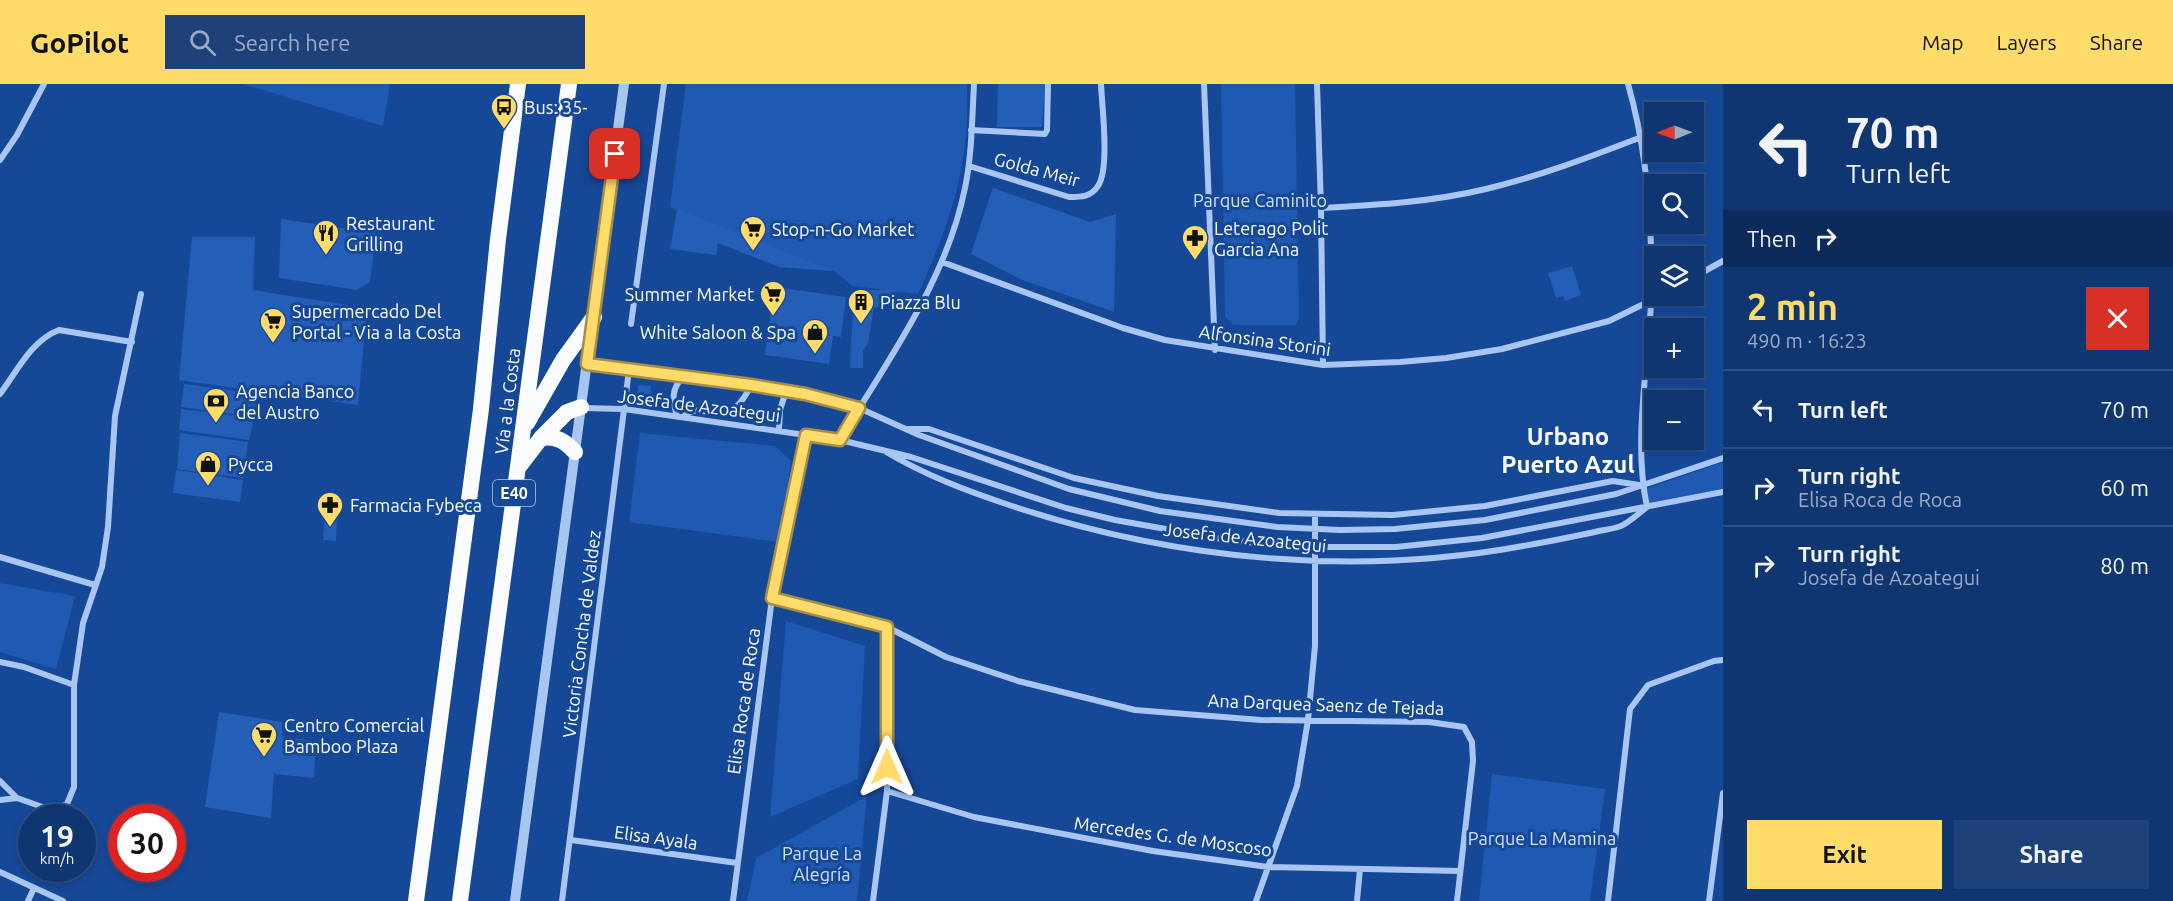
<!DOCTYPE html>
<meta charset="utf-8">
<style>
body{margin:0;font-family:Ubuntu,sans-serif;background:#1e417a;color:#f1f3f6;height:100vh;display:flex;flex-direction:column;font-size:22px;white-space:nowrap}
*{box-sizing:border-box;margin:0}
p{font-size:20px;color:#9cabc4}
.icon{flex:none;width:33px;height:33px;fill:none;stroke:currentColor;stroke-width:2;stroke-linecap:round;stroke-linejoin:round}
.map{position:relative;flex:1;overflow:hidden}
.side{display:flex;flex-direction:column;background:#103672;width:450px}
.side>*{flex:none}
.banner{background:#103672;color:#f1f3f6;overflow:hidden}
.needle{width:39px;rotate:269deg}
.buttons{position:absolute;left:1644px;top:18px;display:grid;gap:12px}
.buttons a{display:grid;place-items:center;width:60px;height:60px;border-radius:0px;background:#103672;box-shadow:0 3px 9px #0003,0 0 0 2px #305084;font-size:30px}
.speed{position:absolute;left:18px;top:720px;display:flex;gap:12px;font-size:30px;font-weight:700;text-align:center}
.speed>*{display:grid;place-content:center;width:78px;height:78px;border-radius:50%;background:#103672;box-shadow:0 3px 9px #0003,0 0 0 2px #305084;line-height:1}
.speed small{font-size:15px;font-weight:400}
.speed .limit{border:9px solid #d22;background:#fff;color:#111}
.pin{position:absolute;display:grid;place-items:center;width:51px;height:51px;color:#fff;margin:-26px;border-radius:12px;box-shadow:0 3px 9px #0006}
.me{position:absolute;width:66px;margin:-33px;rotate:0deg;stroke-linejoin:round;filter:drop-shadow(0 0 4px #0008)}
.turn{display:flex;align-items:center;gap:21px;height:126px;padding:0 24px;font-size:27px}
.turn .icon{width:78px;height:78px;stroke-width:2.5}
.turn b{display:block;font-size:42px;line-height:51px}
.then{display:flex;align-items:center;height:57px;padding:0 24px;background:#0003;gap:12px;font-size:22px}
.round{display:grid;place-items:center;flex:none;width:63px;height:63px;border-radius:0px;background:#1e417a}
.overview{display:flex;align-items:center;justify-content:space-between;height:102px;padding:0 24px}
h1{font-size:36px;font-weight:700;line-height:45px;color:#ffdb6a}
.action{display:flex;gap:12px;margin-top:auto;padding:12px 24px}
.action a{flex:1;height:69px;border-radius:0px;background:#ffdb6a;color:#111;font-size:24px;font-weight:700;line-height:69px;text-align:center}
.action a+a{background:#1e417a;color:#f1f3f6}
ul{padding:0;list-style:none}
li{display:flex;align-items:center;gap:18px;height:78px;padding:0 24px;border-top:2px solid #305084}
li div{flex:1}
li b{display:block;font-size:22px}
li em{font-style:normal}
header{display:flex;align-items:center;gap:36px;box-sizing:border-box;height:84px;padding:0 30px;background:#ffdb6a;color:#111}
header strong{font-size:28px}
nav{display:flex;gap:33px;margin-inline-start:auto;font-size:21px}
.search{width:420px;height:54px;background:#1e417a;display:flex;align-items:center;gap:15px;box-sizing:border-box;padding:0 21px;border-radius:0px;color:#9cabc4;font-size:22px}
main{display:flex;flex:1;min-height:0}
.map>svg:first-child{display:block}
.green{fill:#1f59b1}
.building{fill:#255eb6}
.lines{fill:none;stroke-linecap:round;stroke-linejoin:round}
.minor{stroke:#a9c6f2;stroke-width:6}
.tertiary{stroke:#a9c6f2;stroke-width:10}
.trunk{stroke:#fafcff;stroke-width:16}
.route-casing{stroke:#a68e45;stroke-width:15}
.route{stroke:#ffdb6a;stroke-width:10}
.labels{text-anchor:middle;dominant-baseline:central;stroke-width:6;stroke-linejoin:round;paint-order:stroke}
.shield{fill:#164898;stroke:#b9c8e0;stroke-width:1.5}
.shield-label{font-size:16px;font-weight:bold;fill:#fff}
.poi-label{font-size:18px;fill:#fff;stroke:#164898;text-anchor:start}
.street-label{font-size:18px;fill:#fff;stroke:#164898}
.park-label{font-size:18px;fill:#d1e2fc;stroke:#164898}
.district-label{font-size:24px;font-weight:bold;fill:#fff;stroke:#164898}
</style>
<header>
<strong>GoPilot</strong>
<div class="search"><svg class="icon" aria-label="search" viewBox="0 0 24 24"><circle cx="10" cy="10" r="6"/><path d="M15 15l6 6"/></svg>Search here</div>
<nav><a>Map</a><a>Layers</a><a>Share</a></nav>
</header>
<main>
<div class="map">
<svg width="1723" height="817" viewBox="0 0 1723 817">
<rect width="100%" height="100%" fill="#164898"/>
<path class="green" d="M 243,0 L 390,0 L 383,42 Z
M 686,0 L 967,0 C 967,20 968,41 965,60 C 959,113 940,162 918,210 L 853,202 L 834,187 L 670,123 Z
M 1221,0 L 1295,0 L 1299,234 L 1296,241 L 1233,241 L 1225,232 Z
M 640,349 L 775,362 L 791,377 L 780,458 L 629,438 Z
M 1723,378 L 1723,405 L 1647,421 L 1643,406 Z
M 0,499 L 75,512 L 56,585 L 0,568 Z
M 786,537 L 865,562 L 858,695 L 770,733 Z
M 1492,690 L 1605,705 L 1590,817 L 1479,817 Z
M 867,712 L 857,817 L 747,817 L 756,774 Z"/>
<path class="building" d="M 998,0 L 1045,0 L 1042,43 L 997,43 Z
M 993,104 L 1090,138 L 1116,130 L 1114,228 L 1020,195 L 971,170 Z
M 677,125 L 832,186 L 832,187 L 779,183 L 718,159 L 716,171 L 670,165 Z
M 281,135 L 376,149 L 370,198 L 357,206 L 279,194 Z
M 192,153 L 255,153 L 253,206 L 367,224 L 358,321 L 179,296 Z
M 1572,182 L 1581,211 L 1565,217 L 1563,212 L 1556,214 L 1548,189 Z
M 774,203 L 846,213 L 841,253 L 833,252 L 829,280 L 765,271 Z
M 854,206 L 897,206 L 892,223 L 874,223 L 868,259 L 863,267 L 863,284 L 850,284 Z
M 184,300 L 257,310 L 254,333 L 181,323 Z
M 638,301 L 651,302 L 650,316 L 637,315 Z
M 181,325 L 254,334 L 249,356 L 179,346 Z
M 180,349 L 248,358 L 243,394 L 177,385 Z
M 176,386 L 243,396 L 240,418 L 173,409 Z
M 325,431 L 337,431 L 336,457 L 323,456 Z
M 219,628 L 282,638 L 282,652 L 316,658 L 314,694 L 274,690 L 271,734 L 205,723 Z"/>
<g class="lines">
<path class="minor" d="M 1204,0 L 1215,266
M 1317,0 L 1321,124 L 1323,281
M 971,46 L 1045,50 L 1047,46 L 1048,0
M 0,76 L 17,51 L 44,0
M 969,82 L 1069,113 C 1081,113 1091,113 1098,102 C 1110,84 1102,23 1101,0
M 1321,124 C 1376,121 1432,118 1486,105 C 1540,92 1587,74 1639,54
M 942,178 L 1123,244 L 1165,256 L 1323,281 L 1400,278 L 1446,274 L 1502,265 L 1609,237 L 1660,212
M 1694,193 L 1723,177
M 631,240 L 664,0
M 587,280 L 805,310 L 859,324 L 919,351 L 1069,405 L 1160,427 L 1277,443 L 1340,446 L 1395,445 L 1485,436 L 1616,410 L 1723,374
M 0,310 C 17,287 32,256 59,246 L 132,258
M 583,324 L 624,325 L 840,356 L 911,373 L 1066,424 L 1115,436 L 1222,455 L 1274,461 L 1314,463 L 1396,463 L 1482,454 L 1723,408
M 677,332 C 672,316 671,304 684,292
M 683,333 C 703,312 726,354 751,301
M 908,345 L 929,345 L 1074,394 L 1158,412 L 1279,429 L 1393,431 L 1485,422 L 1613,397 L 1639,401
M 779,346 L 780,326 L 786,307
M 840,356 C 888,275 946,198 965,104 C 972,70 972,35 974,0
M 883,366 C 924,391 967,407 1012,422 C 1175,476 1354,493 1523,462 C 1547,458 1571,453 1595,448 C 1603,446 1613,445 1621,442 C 1630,438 1639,429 1647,423 C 1633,357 1648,286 1651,218 C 1653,146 1648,70 1628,0
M 0,473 L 95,501
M 772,514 L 887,543 L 946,573 L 1018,597 L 1135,626 L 1261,636 L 1429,638 L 1464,643 L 1472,658 L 1473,677 L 1457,817
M 0,578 L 24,583 L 74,601
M 0,697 L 17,714
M 887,707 L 974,733 L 1153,767 L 1268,783 L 1460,787
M 0,716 L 17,714 L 51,726 L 67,720 L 74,703 L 74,601 L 83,539 L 102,483 L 108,443 L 115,332 L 141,210
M 571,756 L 737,779
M 0,788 L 63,817
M 28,817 L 34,804
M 562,817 L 629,286
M 733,817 L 772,514 L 805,351
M 873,817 L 887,707 L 887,543
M 1256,817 L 1297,702 L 1308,636 L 1315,562 L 1315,430
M 1357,817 L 1360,785
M 1608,817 L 1630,625 L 1648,601 L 1714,577 L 1723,576
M 1709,817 L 1723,709"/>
<path class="tertiary" d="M 515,817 L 624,0"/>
<path class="trunk" d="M 527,339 L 563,276 L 594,233
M 541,354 L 567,328 L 581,323
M 518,384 L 541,354 C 557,352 565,357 575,368
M 416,817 L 481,325 L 498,155 L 518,0
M 460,817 L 569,0"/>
</g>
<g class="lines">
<g class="route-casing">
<path id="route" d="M 615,70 L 587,280 L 751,301 L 805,310 L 859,324 L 840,356 L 806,351 L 772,514 L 887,543 L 887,683"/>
</g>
<use href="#route" class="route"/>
</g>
<defs>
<g id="bus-pin" transform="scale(1.35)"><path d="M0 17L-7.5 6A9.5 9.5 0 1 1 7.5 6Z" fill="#ffdb6a" stroke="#164898"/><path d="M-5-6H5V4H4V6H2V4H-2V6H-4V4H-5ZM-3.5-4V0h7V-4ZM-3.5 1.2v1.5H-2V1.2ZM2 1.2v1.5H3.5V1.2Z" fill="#111"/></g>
<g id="supermarket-pin" transform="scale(1.35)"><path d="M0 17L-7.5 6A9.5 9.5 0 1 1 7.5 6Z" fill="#ffdb6a" stroke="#164898"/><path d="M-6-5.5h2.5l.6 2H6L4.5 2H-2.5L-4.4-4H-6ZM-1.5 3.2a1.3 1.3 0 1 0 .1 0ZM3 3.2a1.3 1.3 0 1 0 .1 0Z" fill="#111"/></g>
<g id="restaurant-pin" transform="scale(1.35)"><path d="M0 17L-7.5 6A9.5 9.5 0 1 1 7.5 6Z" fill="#ffdb6a" stroke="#164898"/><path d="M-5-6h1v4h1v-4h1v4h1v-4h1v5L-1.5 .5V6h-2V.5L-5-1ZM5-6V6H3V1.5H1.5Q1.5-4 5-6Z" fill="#111"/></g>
<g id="pharmacy-pin" transform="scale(1.35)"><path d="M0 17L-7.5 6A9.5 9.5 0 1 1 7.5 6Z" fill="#ffdb6a" stroke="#164898"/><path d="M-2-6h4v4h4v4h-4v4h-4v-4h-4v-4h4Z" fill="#111"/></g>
<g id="building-pin" transform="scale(1.35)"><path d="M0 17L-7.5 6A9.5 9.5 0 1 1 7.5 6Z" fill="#ffdb6a" stroke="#164898"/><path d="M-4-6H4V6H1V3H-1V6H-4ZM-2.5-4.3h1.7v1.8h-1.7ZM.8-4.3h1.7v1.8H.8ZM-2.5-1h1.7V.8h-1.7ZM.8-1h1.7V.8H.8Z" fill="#111"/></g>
<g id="shop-pin" transform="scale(1.35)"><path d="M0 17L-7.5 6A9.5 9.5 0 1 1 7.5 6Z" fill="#ffdb6a" stroke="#164898"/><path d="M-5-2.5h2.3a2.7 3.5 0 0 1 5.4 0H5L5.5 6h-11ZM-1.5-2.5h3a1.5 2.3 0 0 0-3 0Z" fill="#111"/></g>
<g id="bank-pin" transform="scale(1.35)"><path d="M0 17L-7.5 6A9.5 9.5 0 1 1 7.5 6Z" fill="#ffdb6a" stroke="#164898"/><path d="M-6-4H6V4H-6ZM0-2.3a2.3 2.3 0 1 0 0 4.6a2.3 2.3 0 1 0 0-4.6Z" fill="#111"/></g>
</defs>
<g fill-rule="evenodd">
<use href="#bus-pin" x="504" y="23"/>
<use href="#supermarket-pin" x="753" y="145"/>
<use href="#restaurant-pin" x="326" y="149"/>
<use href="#pharmacy-pin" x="1195" y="154"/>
<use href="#supermarket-pin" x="773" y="210"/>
<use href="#building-pin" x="861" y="218"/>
<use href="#supermarket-pin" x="273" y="237"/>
<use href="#shop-pin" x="815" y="248"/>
<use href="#bank-pin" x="216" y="317"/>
<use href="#shop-pin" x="208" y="380"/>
<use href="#pharmacy-pin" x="330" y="421"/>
<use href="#supermarket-pin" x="264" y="651"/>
</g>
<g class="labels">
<rect class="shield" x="493" y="396" width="42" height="26" rx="4.5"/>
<g class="shield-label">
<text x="514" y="409">E40</text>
</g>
<g class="poi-label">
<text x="524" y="23">Bus: 35-</text>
<text x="346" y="139">Restaurant<tspan x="346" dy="21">Grilling</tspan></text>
<text x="1214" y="144">Leterago Polit<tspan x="1214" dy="21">Garcia Ana</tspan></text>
<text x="772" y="145">Stop-n-Go Market</text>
<text x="754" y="210" text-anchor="end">Summer Market</text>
<text x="880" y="218">Piazza Blu</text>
<text x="292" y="227">Supermercado Del<tspan x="292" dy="21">Portal - Via a la Costa</tspan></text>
<text x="796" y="248" text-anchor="end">White Saloon &amp; Spa</text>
<text x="236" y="307">Agencia Banco<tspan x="236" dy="21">del Austro</tspan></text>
<text x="228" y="380">Pycca</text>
<text x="350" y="421">Farmacia Fybeca</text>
<text x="284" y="641">Centro Comercial<tspan x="284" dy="21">Bamboo Plaza</tspan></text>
</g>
<g class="street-label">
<text transform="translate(1037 85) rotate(15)">Golda Meir</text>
<text transform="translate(1265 256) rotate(8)">Alfonsina Storini</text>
<text transform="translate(507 317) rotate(-83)">Vía a la Costa</text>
<text transform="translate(699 321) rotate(7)">Josefa de Azoategui</text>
<text transform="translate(1245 453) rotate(6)">Josefa de Azoategui</text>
<text transform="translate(581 550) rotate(-83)">Victoria Concha de Valdez</text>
<text transform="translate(743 617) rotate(-82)">Elisa Roca de Roca</text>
<text transform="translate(1326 620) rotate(2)">Ana Darquea Saenz de Tejada</text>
<text transform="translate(1173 752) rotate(8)">Mercedes G. de Moscoso</text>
<text transform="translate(656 753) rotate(8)">Elisa Ayala</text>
</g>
<g class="park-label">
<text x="1260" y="116">Parque Caminito</text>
<text x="1542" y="754">Parque La Mamina</text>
<text x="822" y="769">Parque La<tspan x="822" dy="21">Alegría</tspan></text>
</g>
<g class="district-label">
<text x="1568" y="352">Urbano<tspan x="1568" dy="28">Puerto Azul</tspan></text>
</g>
</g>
</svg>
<div class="buttons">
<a><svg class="needle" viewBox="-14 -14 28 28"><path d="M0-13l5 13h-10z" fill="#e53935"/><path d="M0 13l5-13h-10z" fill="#9cabc4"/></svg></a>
<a><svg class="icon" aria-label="search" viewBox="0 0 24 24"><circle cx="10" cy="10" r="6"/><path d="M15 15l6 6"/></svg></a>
<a><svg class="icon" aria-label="layers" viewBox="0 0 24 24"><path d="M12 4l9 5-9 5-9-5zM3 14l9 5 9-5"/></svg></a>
<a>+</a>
<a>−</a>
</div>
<div class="speed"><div>19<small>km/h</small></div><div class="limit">30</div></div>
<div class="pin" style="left:615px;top:70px;background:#d93025"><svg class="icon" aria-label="arrive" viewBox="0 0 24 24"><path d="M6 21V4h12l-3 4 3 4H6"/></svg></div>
<svg class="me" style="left:887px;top:683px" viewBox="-20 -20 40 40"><path d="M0-17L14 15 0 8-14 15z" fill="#ffdb6a" stroke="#fff" stroke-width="4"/></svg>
</div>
<section class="side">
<div class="banner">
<div class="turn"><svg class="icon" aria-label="left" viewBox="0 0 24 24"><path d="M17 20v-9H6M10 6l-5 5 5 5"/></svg><div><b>70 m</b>Turn left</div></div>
<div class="then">Then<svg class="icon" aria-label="right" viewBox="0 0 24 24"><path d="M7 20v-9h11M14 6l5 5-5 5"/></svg></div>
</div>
<div class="overview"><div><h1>2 min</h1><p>490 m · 16:23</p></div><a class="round" style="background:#d93025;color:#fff"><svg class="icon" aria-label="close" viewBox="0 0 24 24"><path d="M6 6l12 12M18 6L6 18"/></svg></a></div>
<ul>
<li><svg class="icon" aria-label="left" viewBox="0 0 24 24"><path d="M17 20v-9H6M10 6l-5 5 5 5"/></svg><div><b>Turn left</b></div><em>70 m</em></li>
<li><svg class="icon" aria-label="right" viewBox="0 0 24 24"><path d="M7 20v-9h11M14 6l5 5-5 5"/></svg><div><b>Turn right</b><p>Elisa Roca de Roca</p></div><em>60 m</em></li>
<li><svg class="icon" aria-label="right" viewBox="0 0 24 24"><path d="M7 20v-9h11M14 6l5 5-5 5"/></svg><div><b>Turn right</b><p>Josefa de Azoategui</p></div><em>80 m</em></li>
</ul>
<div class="action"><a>Exit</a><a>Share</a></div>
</section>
</main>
